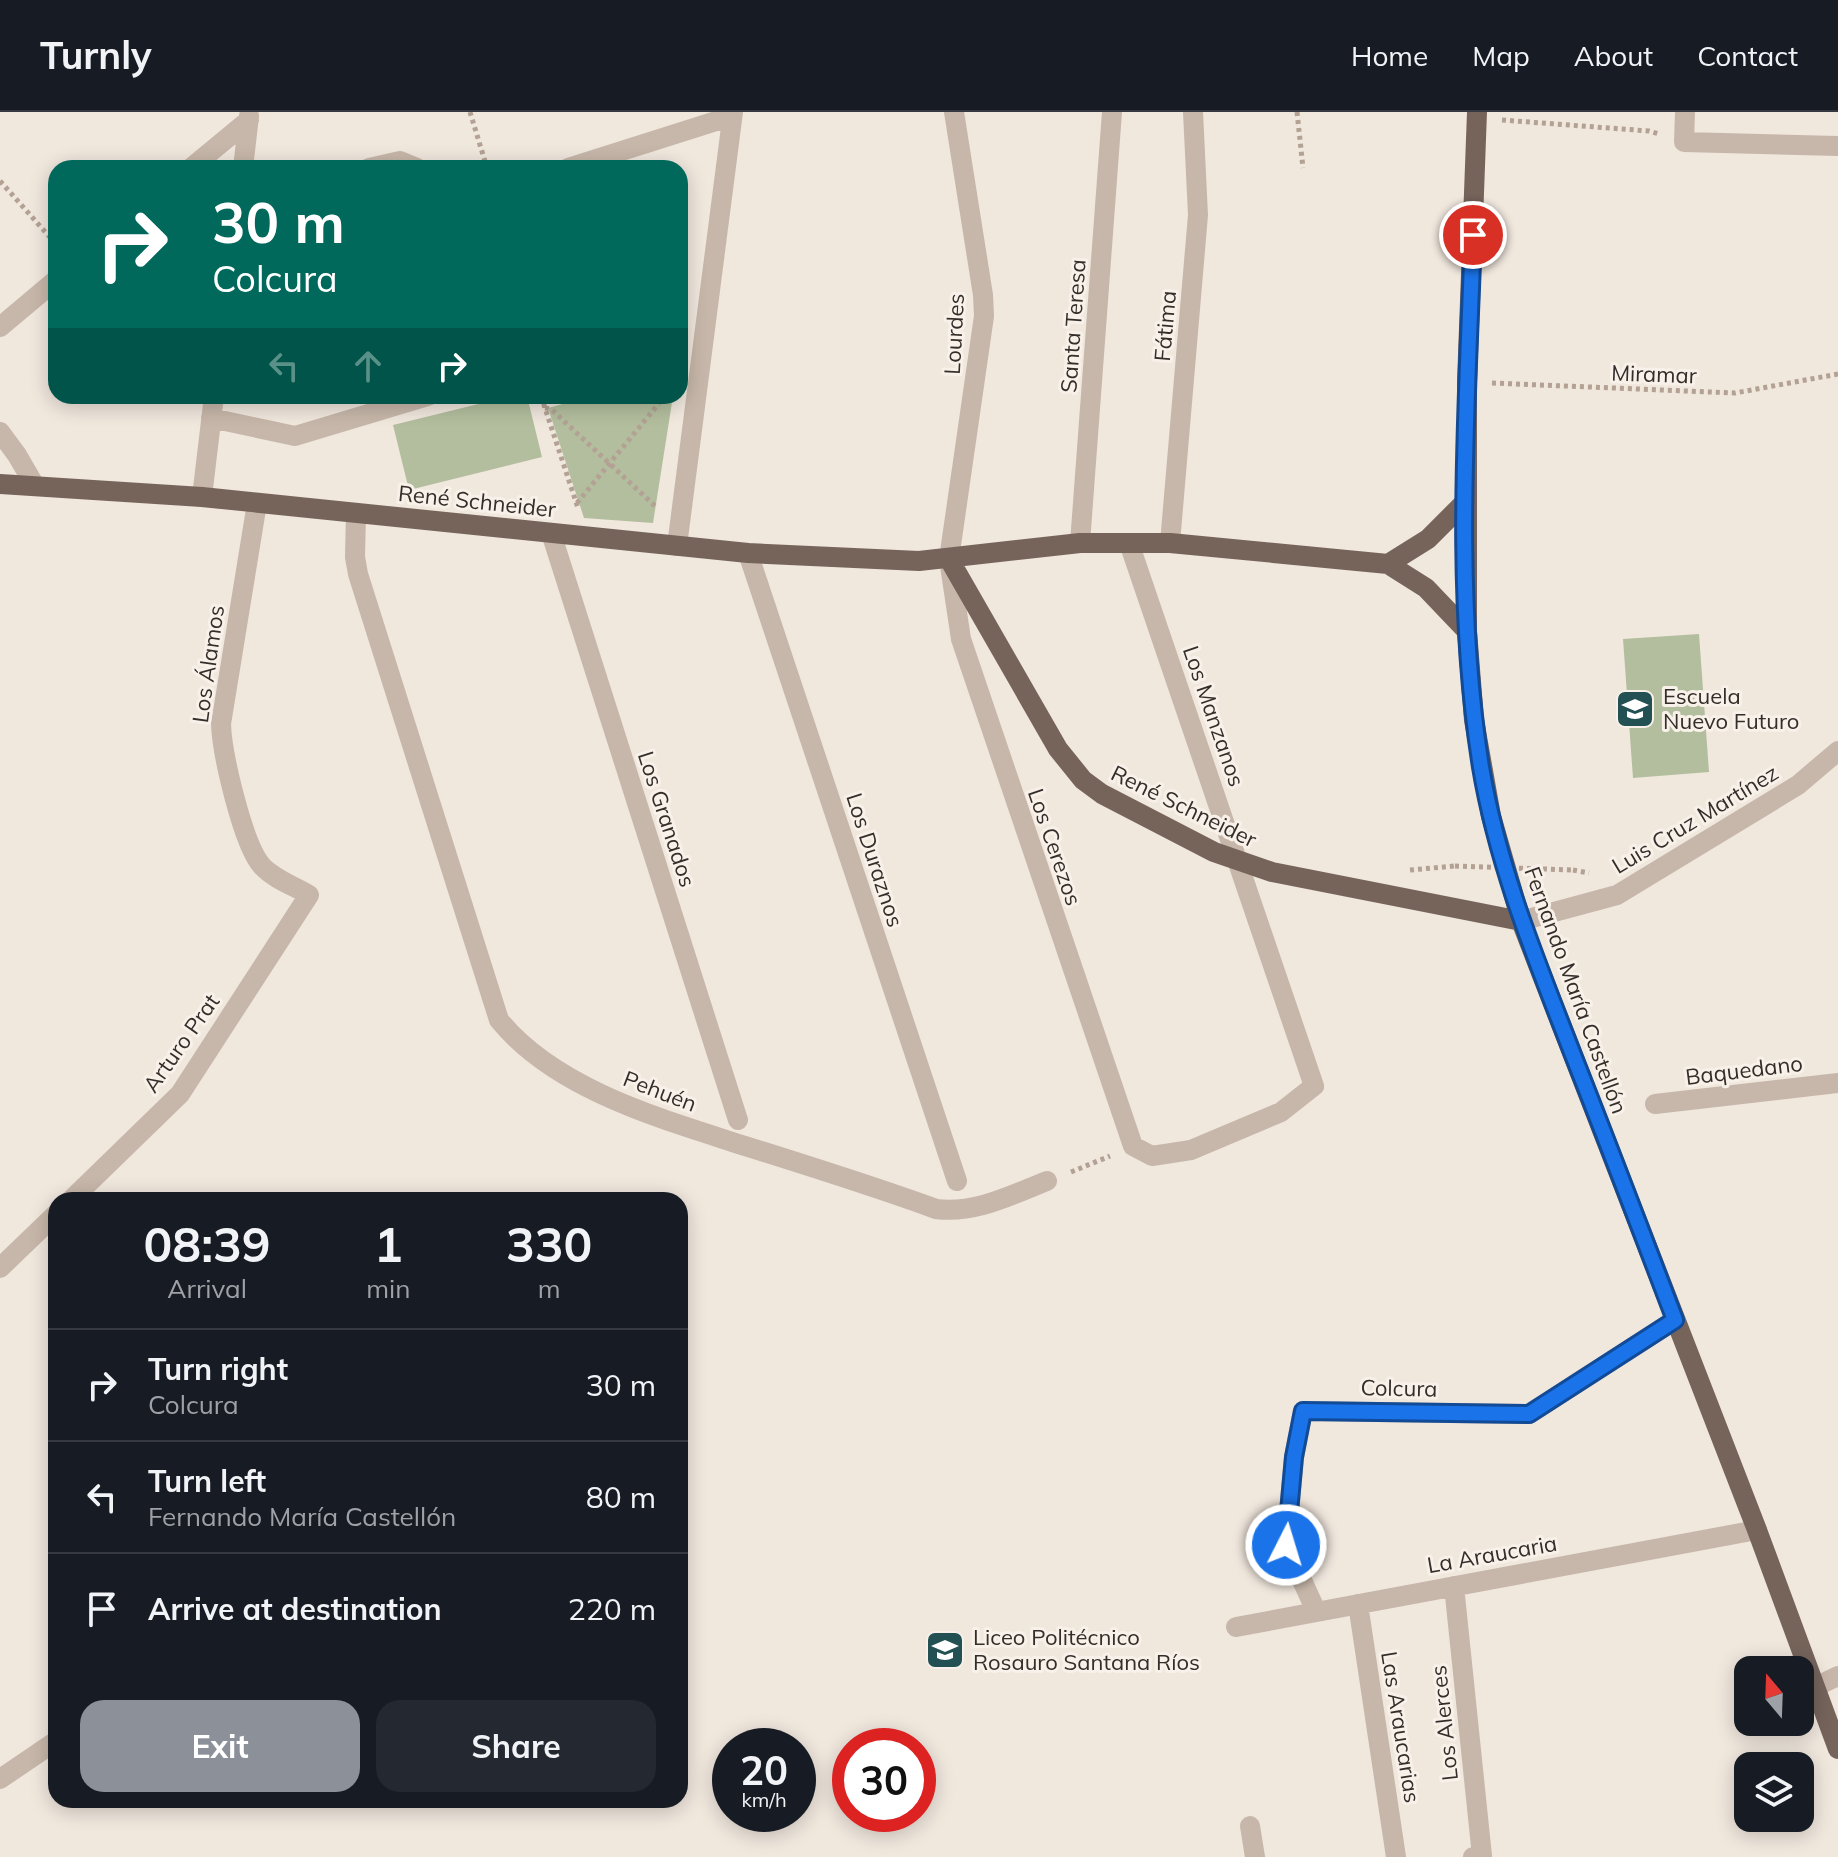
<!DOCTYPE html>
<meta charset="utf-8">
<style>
body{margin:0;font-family:Mulish,sans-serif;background:#242831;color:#f1f3f6;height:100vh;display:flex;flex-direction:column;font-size:30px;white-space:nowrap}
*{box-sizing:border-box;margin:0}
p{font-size:26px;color:#9ea1a6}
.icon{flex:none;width:44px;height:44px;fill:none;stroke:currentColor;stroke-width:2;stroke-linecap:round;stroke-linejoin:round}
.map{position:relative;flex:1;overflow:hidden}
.panel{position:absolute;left:48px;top:1080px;width:640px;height:616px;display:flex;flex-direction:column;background:#171b24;border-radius:24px;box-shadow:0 4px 20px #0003}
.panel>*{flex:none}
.guide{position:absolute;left:48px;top:48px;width:640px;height:244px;border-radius:24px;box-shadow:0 4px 20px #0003;background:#00695c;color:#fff;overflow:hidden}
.needle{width:52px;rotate:341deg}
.fabs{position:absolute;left:1734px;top:1544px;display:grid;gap:16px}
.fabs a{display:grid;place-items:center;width:80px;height:80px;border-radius:16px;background:#171b24;box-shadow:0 4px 20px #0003;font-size:40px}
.speed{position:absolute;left:712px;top:1616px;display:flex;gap:16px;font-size:40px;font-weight:700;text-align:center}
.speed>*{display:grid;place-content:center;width:104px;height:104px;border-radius:50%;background:#171b24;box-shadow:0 4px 20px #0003;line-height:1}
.speed small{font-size:20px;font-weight:400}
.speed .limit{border:12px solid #d22;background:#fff;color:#111}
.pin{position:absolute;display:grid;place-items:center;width:68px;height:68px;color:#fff;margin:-34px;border:4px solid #fff;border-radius:50%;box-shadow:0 2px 8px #0007}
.me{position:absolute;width:88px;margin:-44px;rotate:5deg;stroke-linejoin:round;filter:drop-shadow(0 0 6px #0008)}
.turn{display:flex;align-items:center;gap:28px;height:168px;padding:0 32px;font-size:36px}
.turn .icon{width:104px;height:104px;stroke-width:2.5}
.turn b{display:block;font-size:56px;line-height:68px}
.lanes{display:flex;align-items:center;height:76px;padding:0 32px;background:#0003;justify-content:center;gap:40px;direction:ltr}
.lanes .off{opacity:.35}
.eta{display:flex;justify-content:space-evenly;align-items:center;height:136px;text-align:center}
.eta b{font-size:48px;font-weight:700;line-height:56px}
.action{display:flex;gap:16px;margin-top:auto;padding:16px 32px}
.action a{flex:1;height:92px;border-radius:24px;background:#8c9099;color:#fff;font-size:32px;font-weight:700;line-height:92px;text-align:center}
.action a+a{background:#242831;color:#f1f3f6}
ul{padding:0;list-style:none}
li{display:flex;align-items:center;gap:24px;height:112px;padding:0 32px;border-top:2px solid #363941}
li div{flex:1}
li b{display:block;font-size:30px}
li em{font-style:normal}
header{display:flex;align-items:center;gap:48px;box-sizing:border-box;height:112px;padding:0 40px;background:#171b24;border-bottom:2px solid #363941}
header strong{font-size:38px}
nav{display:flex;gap:44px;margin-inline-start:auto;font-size:28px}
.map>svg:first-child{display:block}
.green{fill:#b3be9e}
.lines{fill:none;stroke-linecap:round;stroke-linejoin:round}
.path{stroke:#b3a194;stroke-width:5;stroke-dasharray:4 4;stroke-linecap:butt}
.minor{stroke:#c7b7aa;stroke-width:20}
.major{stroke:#76645b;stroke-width:20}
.path-bridge{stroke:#b3a194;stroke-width:5;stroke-dasharray:4 4;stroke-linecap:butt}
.route-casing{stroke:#114b97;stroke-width:20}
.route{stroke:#1a73e8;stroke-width:14}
.labels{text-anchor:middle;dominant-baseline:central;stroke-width:6;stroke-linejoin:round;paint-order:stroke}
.street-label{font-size:22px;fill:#352d29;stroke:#f8f1e9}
.poi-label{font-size:22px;fill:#352d29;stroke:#f8f1e9;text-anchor:start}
</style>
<header>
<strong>Turnly</strong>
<nav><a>Home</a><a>Map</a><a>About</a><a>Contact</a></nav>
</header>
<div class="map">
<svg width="1838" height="1745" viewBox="0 0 1838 1745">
<rect width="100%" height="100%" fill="#f0e7dd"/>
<path class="green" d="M 511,284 L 527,284 L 542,345 L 409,378 L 393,313 Z
M 592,284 L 673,284 L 653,411 L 584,406 L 548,296 Z
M 1699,522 L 1709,660 L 1633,666 L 1623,527 Z"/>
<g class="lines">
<path class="path" d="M 470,0 L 487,56
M 1297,0 L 1303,56
M 1502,8 L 1649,19 L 1659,22
M 0,69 L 56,132
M 1492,271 L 1735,281 L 1838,262
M 541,284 L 578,396
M 545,296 L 551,297 L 655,394
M 577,391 L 665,284
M 1410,758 L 1455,754
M 1573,758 L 1589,761
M 1071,1060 L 1110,1044"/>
<path class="minor" d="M 954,0 L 983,183 L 984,204 L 949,447 L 961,527 L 1133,1034 L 1152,1044 L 1191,1038 L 1281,1000 L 1314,974 L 1129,431
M 1685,0 L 1684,30 L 1838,34
M 191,56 L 249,8
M 243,56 L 249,4
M 369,56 L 400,49 L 417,56
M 568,56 L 732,4
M 0,215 L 56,168
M 211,306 L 295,324 L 428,284
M 0,320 L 17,343 L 35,374
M 202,385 L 214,284
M 356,401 L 355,445 L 358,462 L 499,908 C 556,978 662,1007 745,1034 C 809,1054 873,1074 936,1097 C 975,1102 1011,1083 1047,1069
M 551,421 L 738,1008
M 1080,431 L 1112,0
M 1170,431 L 1198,103 L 1193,0
M 677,434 L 733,0
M 748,441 L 957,1069
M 1521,809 L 1617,783 L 1798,673 L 1838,639
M 1655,992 L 1838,971
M 71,1088 L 180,982 L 309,783 C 294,774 274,767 262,754 C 243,733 222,642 221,612 L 257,391
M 0,1156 L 56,1102
M 1454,1474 L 1482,1744 L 1473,1745
M 1358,1492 L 1396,1745
M 1316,1499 L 1286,1433 L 1294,1345 L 1303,1299 L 1529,1302 L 1675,1208
M 1236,1515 L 1757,1418
M 1817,1574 L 1838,1564
M 0,1667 L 56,1629
M 1250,1714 L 1255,1745"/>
<path class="major" d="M 1477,0 L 1467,270 L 1467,519 L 1474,608 L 1491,704 L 1521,809 L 1757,1418 L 1838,1637
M 0,372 L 202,385 L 748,441 L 919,449 L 1080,431 L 1170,431 L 1388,452 L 1426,476 L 1467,519
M 949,447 L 1058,637 L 1083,668 L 1102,682 L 1214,740 L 1272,760 L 1521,809
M 1388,452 L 1428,427 L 1466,389"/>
<path class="path-bridge" d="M 1455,754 L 1573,758"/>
</g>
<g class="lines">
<g class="route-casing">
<path id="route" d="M 1286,1433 L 1294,1345 L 1303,1299 L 1529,1302 L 1675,1208 C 1642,1121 1609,1034 1575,948 C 1538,852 1498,757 1481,655 C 1453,481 1467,298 1473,123"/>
</g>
<use href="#route" class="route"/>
</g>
<defs>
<g id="school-square" transform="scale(2)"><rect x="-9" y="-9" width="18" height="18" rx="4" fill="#225053" stroke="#f8f1e9"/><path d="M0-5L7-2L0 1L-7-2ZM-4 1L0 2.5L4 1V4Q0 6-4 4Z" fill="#fff"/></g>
</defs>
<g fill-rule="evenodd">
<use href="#school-square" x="1635" y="597"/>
<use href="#school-square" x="945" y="1538"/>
</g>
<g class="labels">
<g class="street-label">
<text transform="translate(1073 214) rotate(-86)">Santa Teresa</text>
<text transform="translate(1165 214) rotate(-85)">Fátima</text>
<text transform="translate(954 222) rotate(-87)">Lourdes</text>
<text transform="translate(1654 262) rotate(2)">Miramar</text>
<text transform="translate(477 389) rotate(6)">René Schneider</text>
<text transform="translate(208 552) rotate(-82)">Los Álamos</text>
<text transform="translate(1214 604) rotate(71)">Los Manzanos</text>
<text transform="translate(1184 694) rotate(26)">René Schneider</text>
<text transform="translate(667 707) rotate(72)">Los Granados</text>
<text transform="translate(1695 707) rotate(-31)">Luis Cruz Martínez</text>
<text transform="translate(1055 735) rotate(71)">Los Cerezos</text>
<text transform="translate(875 748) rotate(72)">Los Duraznos</text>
<text transform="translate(1576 878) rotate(70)">Fernando María Castellón</text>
<text transform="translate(181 931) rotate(-55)">Arturo Prat</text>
<text transform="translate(1744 958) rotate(-7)">Baquedano</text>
<text transform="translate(660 979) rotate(21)">Pehuén</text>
<text transform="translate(1399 1276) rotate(1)">Colcura</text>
<text transform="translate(1492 1442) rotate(-10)">La Araucaria</text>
<text transform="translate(1444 1611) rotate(-96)">Los Alerces</text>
<text transform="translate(1401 1615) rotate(81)">Las Araucarias</text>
</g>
<g class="poi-label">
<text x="1663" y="584">Escuela<tspan x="1663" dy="25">Nuevo Futuro</tspan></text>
<text x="973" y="1525">Liceo Politécnico<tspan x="973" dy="25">Rosauro Santana Ríos</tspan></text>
</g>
</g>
</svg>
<div class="fabs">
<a><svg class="needle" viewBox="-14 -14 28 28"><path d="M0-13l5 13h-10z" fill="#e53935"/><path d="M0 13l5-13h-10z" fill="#9ea1a6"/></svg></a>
<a><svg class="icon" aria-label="layers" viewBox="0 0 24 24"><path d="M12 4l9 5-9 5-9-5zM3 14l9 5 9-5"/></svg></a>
</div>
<div class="speed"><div>20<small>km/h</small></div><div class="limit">30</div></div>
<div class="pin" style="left:1473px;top:123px;background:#d93025"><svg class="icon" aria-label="arrive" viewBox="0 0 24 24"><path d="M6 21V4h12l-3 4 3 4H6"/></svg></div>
<svg class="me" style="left:1286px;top:1433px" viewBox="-20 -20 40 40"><circle r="17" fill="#1a73e8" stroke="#fff" stroke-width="3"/><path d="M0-11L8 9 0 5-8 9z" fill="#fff"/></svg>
<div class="guide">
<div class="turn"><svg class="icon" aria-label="right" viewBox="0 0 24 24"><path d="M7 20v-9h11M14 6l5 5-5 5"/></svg><div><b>30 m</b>Colcura</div></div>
<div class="lanes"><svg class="icon off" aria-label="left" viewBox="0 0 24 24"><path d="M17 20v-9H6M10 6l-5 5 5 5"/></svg><svg class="icon off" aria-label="ahead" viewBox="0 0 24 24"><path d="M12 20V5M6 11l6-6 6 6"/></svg><svg class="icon" aria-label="right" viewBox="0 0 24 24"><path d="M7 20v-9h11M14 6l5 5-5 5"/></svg></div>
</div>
<section class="panel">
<div class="eta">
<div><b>08:39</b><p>Arrival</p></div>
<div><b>1</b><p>min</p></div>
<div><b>330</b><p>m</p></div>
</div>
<ul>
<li><svg class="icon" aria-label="right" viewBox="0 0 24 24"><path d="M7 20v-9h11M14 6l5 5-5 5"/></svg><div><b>Turn right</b><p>Colcura</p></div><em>30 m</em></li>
<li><svg class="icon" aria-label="left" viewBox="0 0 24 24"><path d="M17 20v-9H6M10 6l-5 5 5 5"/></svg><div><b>Turn left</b><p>Fernando María Castellón</p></div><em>80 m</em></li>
<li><svg class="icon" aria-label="arrive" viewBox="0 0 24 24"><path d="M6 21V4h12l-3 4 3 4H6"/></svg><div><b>Arrive at destination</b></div><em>220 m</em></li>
</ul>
<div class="action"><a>Exit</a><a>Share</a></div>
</section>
</div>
